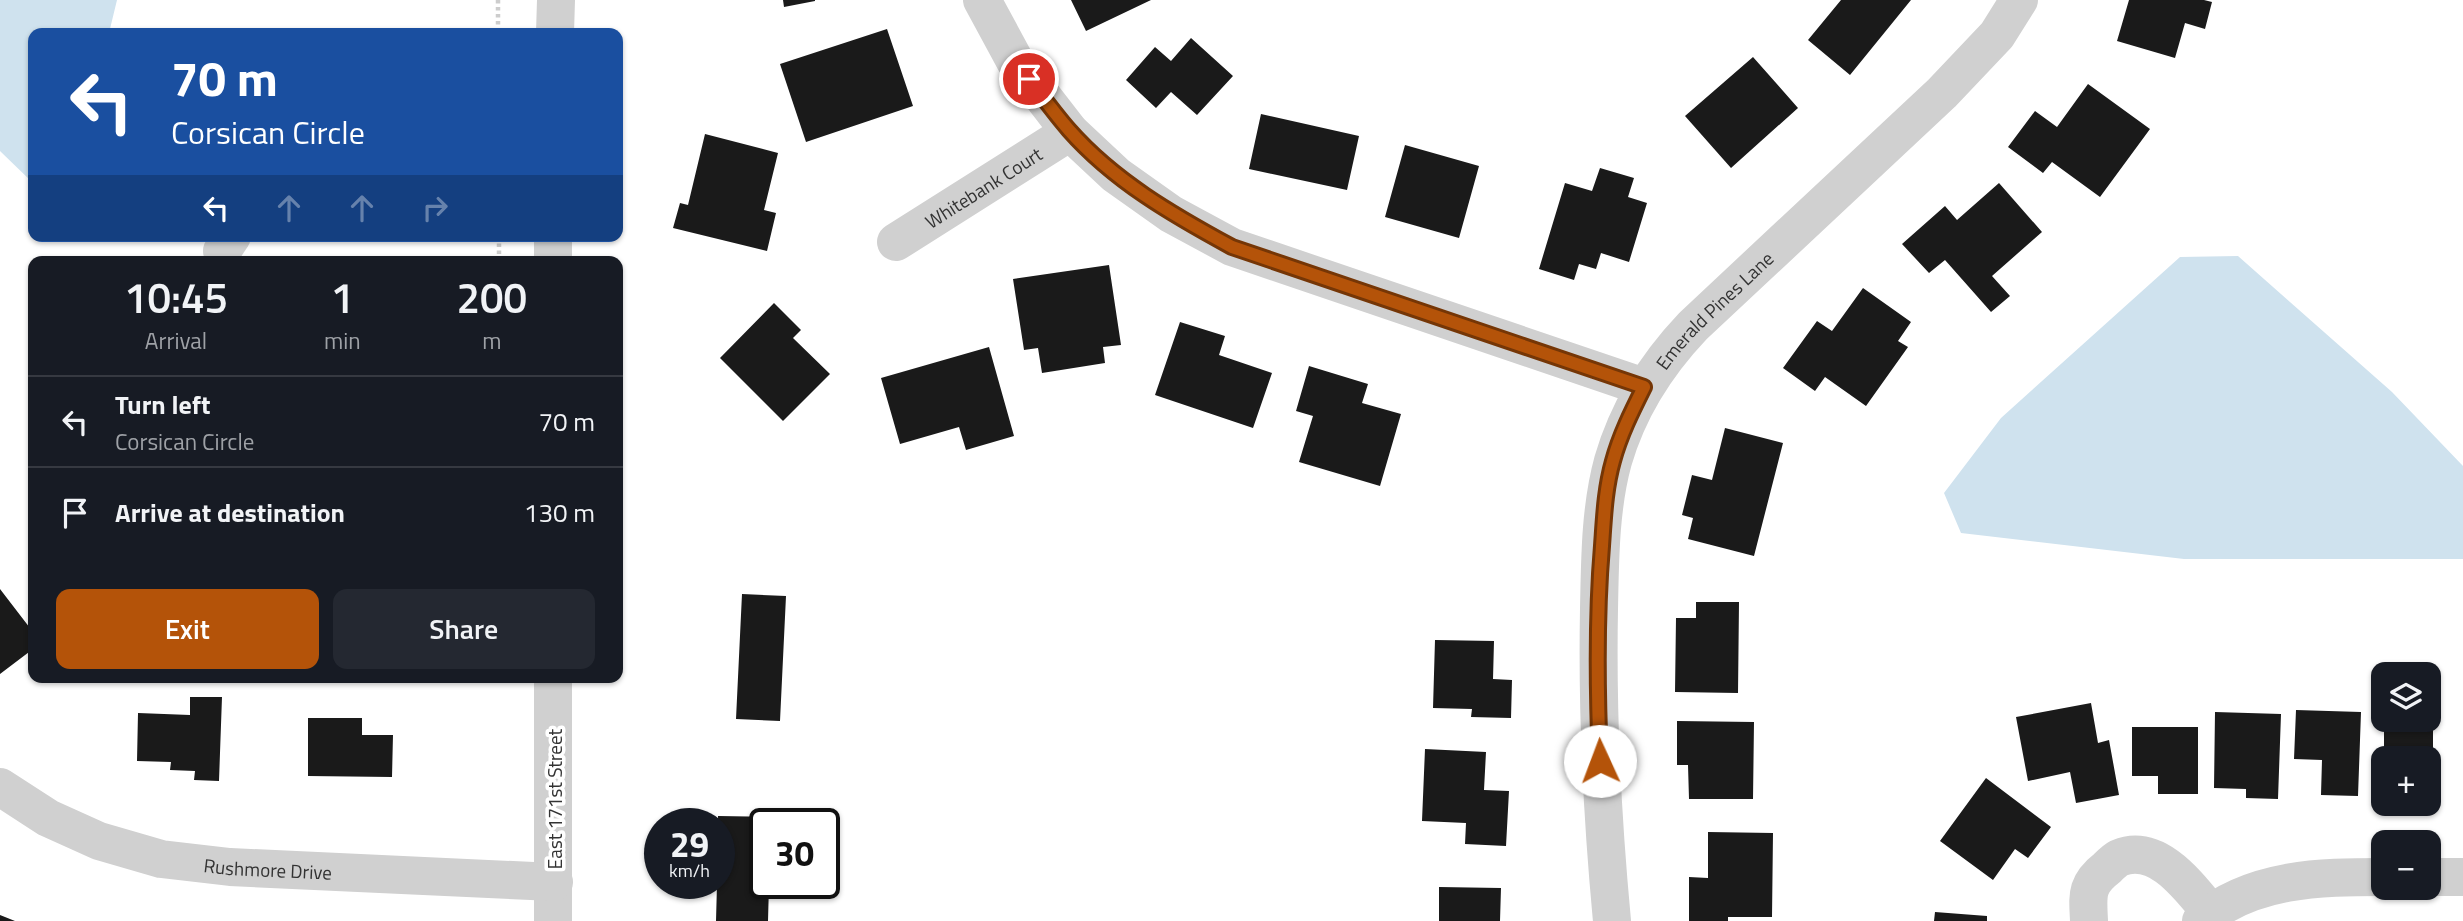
<!DOCTYPE html>
<meta charset="utf-8">
<style>
body{margin:0;font-family:"Titillium Web",sans-serif;background:#242831;color:#f1f3f6;height:100vh;display:flex;flex-direction:column;font-size:26px;white-space:nowrap}
*{box-sizing:border-box;margin:0}
p{font-size:23px;color:#9ea1a6}
.icon{flex:none;width:38px;height:38px;fill:none;stroke:currentColor;stroke-width:2;stroke-linecap:round;stroke-linejoin:round}
.map{position:relative;flex:1;overflow:hidden}
.details{position:absolute;left:28px;top:256px;width:595px;height:427px;display:flex;flex-direction:column;background:#171b24;border-radius:14px;box-shadow:0 2px 5px #0004}
.details>*{flex:none}
.top-card{position:absolute;left:28px;top:28px;width:595px;height:214px;border-radius:14px;box-shadow:0 2px 5px #0004;background:#1a4fa0;color:#fff;overflow:hidden}
.buttons{position:absolute;left:2371px;top:662px;display:grid;gap:14px}
.buttons a{display:grid;place-items:center;width:70px;height:70px;border-radius:14px;background:#171b24;box-shadow:0 2px 5px #0004;font-size:35px}
.speed{position:absolute;left:644px;top:808px;display:flex;gap:14px;font-size:35px;font-weight:700;text-align:center}
.speed>*{display:grid;place-content:center;width:91px;height:91px;border-radius:50%;background:#171b24;box-shadow:0 2px 5px #0004;line-height:1}
.speed small{font-size:18px;font-weight:400}
.speed .limit{border:4px solid #111;border-radius:10px;background:#fff;color:#111}
.pin{position:absolute;display:grid;place-items:center;width:60px;height:60px;color:#fff;margin:-30px;border:4px solid #fff;border-radius:50%;box-shadow:0 2px 7px #0007}
.me{position:absolute;width:77px;margin:-38px;rotate:358deg;stroke-linejoin:round;filter:drop-shadow(0 0 5px #0008)}
.turn{display:flex;align-items:center;gap:24px;height:147px;padding:0 28px;font-size:32px}
.turn .icon{width:91px;height:91px;stroke-width:2.5}
.turn b{display:block;font-size:49px;line-height:60px}
.lanes{display:flex;align-items:center;height:66px;padding:0 28px;background:#0003;justify-content:center;gap:35px;direction:ltr}
.lanes .off{opacity:.35}
.eta{display:flex;justify-content:space-evenly;align-items:center;height:119px;text-align:center}
.eta b{font-size:42px;font-weight:600;line-height:49px}
.action{display:flex;gap:14px;margin-top:auto;padding:14px 28px}
.action a{flex:1;height:80px;border-radius:14px;background:#b45309;color:#fff;font-size:28px;font-weight:600;line-height:80px;text-align:center}
.action a+a{background:#242831;color:#f1f3f6}
ul{padding:0;list-style:none}
li{display:flex;align-items:center;gap:21px;height:91px;padding:0 28px;border-top:2px solid #363941}
li div{flex:1}
li b{display:block;font-size:26px}
li em{font-style:normal}
.map>svg:first-child{display:block}
.water{fill:#cfe2ee}
.building{fill:#1a1a1a}
.lines{fill:none;stroke-linecap:round;stroke-linejoin:round}
.path{stroke:#cdcdcd;stroke-width:4.5;stroke-dasharray:3.5 3.5;stroke-linecap:butt}
.minor{stroke:#d0d0d0;stroke-width:38}
.route-casing{stroke:#753606;stroke-width:18}
.route{stroke:#b45309;stroke-width:12}
.labels{text-anchor:middle;dominant-baseline:central;stroke-width:7;stroke-linejoin:round;paint-order:stroke}
.street-label{font-size:19px;fill:#333;stroke:#fff}
</style>
<div class="map">
<svg width="2463" height="921" viewBox="0 0 2463 921">
<rect width="100%" height="100%" fill="#fff"/>
<path class="water" d="M 0,0 L 117,0 L 109,33 L 33,33 L 33,183 L 0,151 Z
M 2238,256 L 2392,392 L 2463,466 L 2463,559 L 2184,559 L 1961,533 L 1944,493 L 2001,418 L 2180,257 Z"/>
<path class="building" d="M 783,0 L 815,0 L 815,1 L 784,7 Z
M 1071,0 L 1151,0 L 1086,31 Z
M 1841,0 L 1911,0 L 1850,75 L 1808,40 Z
M 2129,0 L 2204,0 L 2212,2 L 2205,29 L 2185,23 L 2175,58 L 2117,41 Z
M 887,29 L 913,106 L 806,142 L 780,64 Z
M 1191,38 L 1233,76 L 1197,115 L 1171,92 L 1156,108 L 1126,80 L 1155,47 L 1171,61 Z
M 1753,57 L 1798,108 L 1731,168 L 1685,116 Z
M 2088,84 L 2150,129 L 2100,197 L 2052,162 L 2043,173 L 2008,147 L 2035,111 L 2057,127 Z
M 1261,114 L 1359,136 L 1347,190 L 1249,169 Z
M 705,134 L 778,153 L 764,210 L 776,213 L 767,251 L 673,228 L 680,203 L 688,205 Z
M 1405,145 L 1479,166 L 1459,238 L 1385,217 Z
M 1600,168 L 1634,178 L 1628,197 L 1647,203 L 1629,262 L 1601,253 L 1596,269 L 1579,264 L 1574,280 L 1539,269 L 1565,183 L 1592,191 Z
M 1999,183 L 2042,232 L 1992,276 L 2010,296 L 1991,312 L 1945,260 L 1929,273 L 1902,244 L 1945,206 L 1957,220 Z
M 1109,265 L 1121,345 L 1103,347 L 1105,363 L 1042,373 L 1038,348 L 1024,350 L 1013,279 Z
M 1863,288 L 1911,322 L 1898,341 L 1908,347 L 1866,406 L 1825,377 L 1815,391 L 1783,368 L 1817,321 L 1832,331 Z
M 774,303 L 801,330 L 793,338 L 830,374 L 783,421 L 720,358 Z
M 1180,322 L 1225,336 L 1219,355 L 1272,373 L 1253,428 L 1155,395 Z
M 989,347 L 1014,436 L 966,450 L 959,427 L 900,444 L 881,378 Z
M 1309,366 L 1368,384 L 1362,403 L 1401,414 L 1380,486 L 1299,462 L 1313,416 L 1296,411 Z
M 1725,428 L 1783,443 L 1754,556 L 1688,539 L 1693,518 L 1682,515 L 1692,475 L 1712,480 Z
M 0,589 L 33,632 L 33,649 L 0,674 Z
M 742,594 L 786,596 L 780,721 L 736,719 Z
M 1696,602 L 1739,602 L 1738,693 L 1675,692 L 1676,618 L 1696,618 Z
M 1435,640 L 1494,641 L 1493,679 L 1512,680 L 1511,718 L 1471,717 L 1472,709 L 1433,708 Z
M 190,697 L 222,697 L 219,781 L 194,780 L 195,771 L 170,770 L 171,762 L 137,761 L 138,713 L 190,715 Z
M 2091,703 L 2098,743 L 2109,740 L 2119,795 L 2076,803 L 2070,772 L 2028,781 L 2016,717 Z
M 2429,705 L 2433,705 L 2433,762 L 2429,762 L 2429,758 L 2384,758 L 2384,719 L 2429,719 Z
M 2296,710 L 2361,712 L 2358,796 L 2321,795 L 2322,760 L 2294,759 Z
M 2215,712 L 2281,714 L 2278,799 L 2246,798 L 2246,789 L 2214,788 Z
M 308,718 L 362,718 L 362,735 L 393,735 L 392,777 L 308,776 Z
M 1677,721 L 1754,722 L 1753,799 L 1689,799 L 1688,765 L 1677,765 Z
M 2132,727 L 2198,727 L 2198,794 L 2158,794 L 2158,776 L 2132,776 Z
M 1425,749 L 1486,752 L 1484,790 L 1509,791 L 1506,846 L 1465,844 L 1466,823 L 1422,821 Z
M 1986,778 L 2051,827 L 2028,858 L 2015,849 L 1993,880 L 1940,841 Z
M 718,816 L 771,817 L 771,824 L 765,824 L 765,884 L 769,884 L 768,921 L 716,921 L 717,884 L 719,884 Z
M 1708,832 L 1773,833 L 1772,917 L 1728,917 L 1728,921 L 1689,921 L 1689,877 L 1708,878 Z
M 1439,887 L 1501,888 L 1500,921 L 1439,921 Z
M 1935,912 L 1987,916 L 1987,921 L 1934,921 Z
M 0,915 L 15,921 L 0,921 Z"/>
<g class="lines">
<path class="path" d="M 498,0 L 498,33
M 499,261 L 499,236"/>
<g class="minor">
<path d="M 982,0 L 1015,61 L 1070,132 L 1116,175 L 1171,214 L 1232,247 L 1644,387"/>
<path d="M 555,33 L 556,0"/>
<path id="s1" d="M 896,242 L 1070,132"/>
<path d="M 222,251 L 232,236"/>
<path d="M 553,261 L 553,236"/>
<path d="M 553,677 L 553,921"/>
<path id="s2" d="M 0,787 L 48,818 L 99,841 L 161,859 L 230,867 L 554,882"/>
<path d="M 2429,877 L 2463,877"/>
<path id="s3" d="M 1612,921 C 1602,815 1597,715 1599,609 C 1600,561 1600,508 1613,461 C 1628,409 1656,365 1693,326 L 1942,93 L 1997,35 L 2019,0"/>
<path d="M 2089,921 C 2088,896 2085,885 2107,868 C 2110,865 2115,860 2119,858 C 2158,842 2190,888 2211,913"/>
<path d="M 2201,921 C 2252,878 2319,877 2384,877"/>
</g>
</g>
<g class="lines">
<g class="route-casing">
<path id="route" d="M 1029,79 C 1042,96 1055,114 1069,130 C 1114,181 1173,215 1232,247 L 1644,387 C 1632,411 1620,435 1613,461 C 1605,489 1604,518 1602,546 C 1596,617 1597,690 1600,761"/>
</g>
<use href="#route" class="route"/>
</g>
<g class="labels">
<g class="street-label">
<text stroke="none"><textPath href="#s1" startOffset="103">Whitebank Court</textPath></text>
<text stroke="none"><textPath href="#s3" startOffset="646">Emerald Pines Lane</textPath></text>
<text transform="translate(554 799) rotate(-90)">East 171st Street</text>
<text stroke="none"><textPath href="#s2" startOffset="285">Rushmore Drive</textPath></text>
</g>
</g>
</svg>
<div class="buttons">
<a><svg class="icon" aria-label="layers" viewBox="0 0 24 24"><path d="M12 4l9 5-9 5-9-5zM3 14l9 5 9-5"/></svg></a>
<a>+</a>
<a>−</a>
</div>
<div class="speed"><div>29<small>km/h</small></div><div class="limit">30</div></div>
<div class="pin" style="left:1029px;top:79px;background:#d93025"><svg class="icon" aria-label="arrive" viewBox="0 0 24 24"><path d="M6 21V4h12l-3 4 3 4H6"/></svg></div>
<svg class="me" style="left:1600px;top:761px" viewBox="-20 -20 40 40"><circle r="19" fill="#fff"/><path d="M0-13L10 11 0 6-10 11z" fill="#b45309"/></svg>
<div class="top-card">
<div class="turn"><svg class="icon" aria-label="left" viewBox="0 0 24 24"><path d="M17 20v-9H6M10 6l-5 5 5 5"/></svg><div><b>70 m</b>Corsican Circle</div></div>
<div class="lanes"><svg class="icon" aria-label="left" viewBox="0 0 24 24"><path d="M17 20v-9H6M10 6l-5 5 5 5"/></svg><svg class="icon off" aria-label="ahead" viewBox="0 0 24 24"><path d="M12 20V5M6 11l6-6 6 6"/></svg><svg class="icon off" aria-label="ahead" viewBox="0 0 24 24"><path d="M12 20V5M6 11l6-6 6 6"/></svg><svg class="icon off" aria-label="right" viewBox="0 0 24 24"><path d="M7 20v-9h11M14 6l5 5-5 5"/></svg></div>
</div>
<section class="details">
<div class="eta">
<div><b>10:45</b><p>Arrival</p></div>
<div><b>1</b><p>min</p></div>
<div><b>200</b><p>m</p></div>
</div>
<ul>
<li><svg class="icon" aria-label="left" viewBox="0 0 24 24"><path d="M17 20v-9H6M10 6l-5 5 5 5"/></svg><div><b>Turn left</b><p>Corsican Circle</p></div><em>70 m</em></li>
<li><svg class="icon" aria-label="arrive" viewBox="0 0 24 24"><path d="M6 21V4h12l-3 4 3 4H6"/></svg><div><b>Arrive at destination</b></div><em>130 m</em></li>
</ul>
<div class="action"><a>Exit</a><a>Share</a></div>
</section>
</div>
